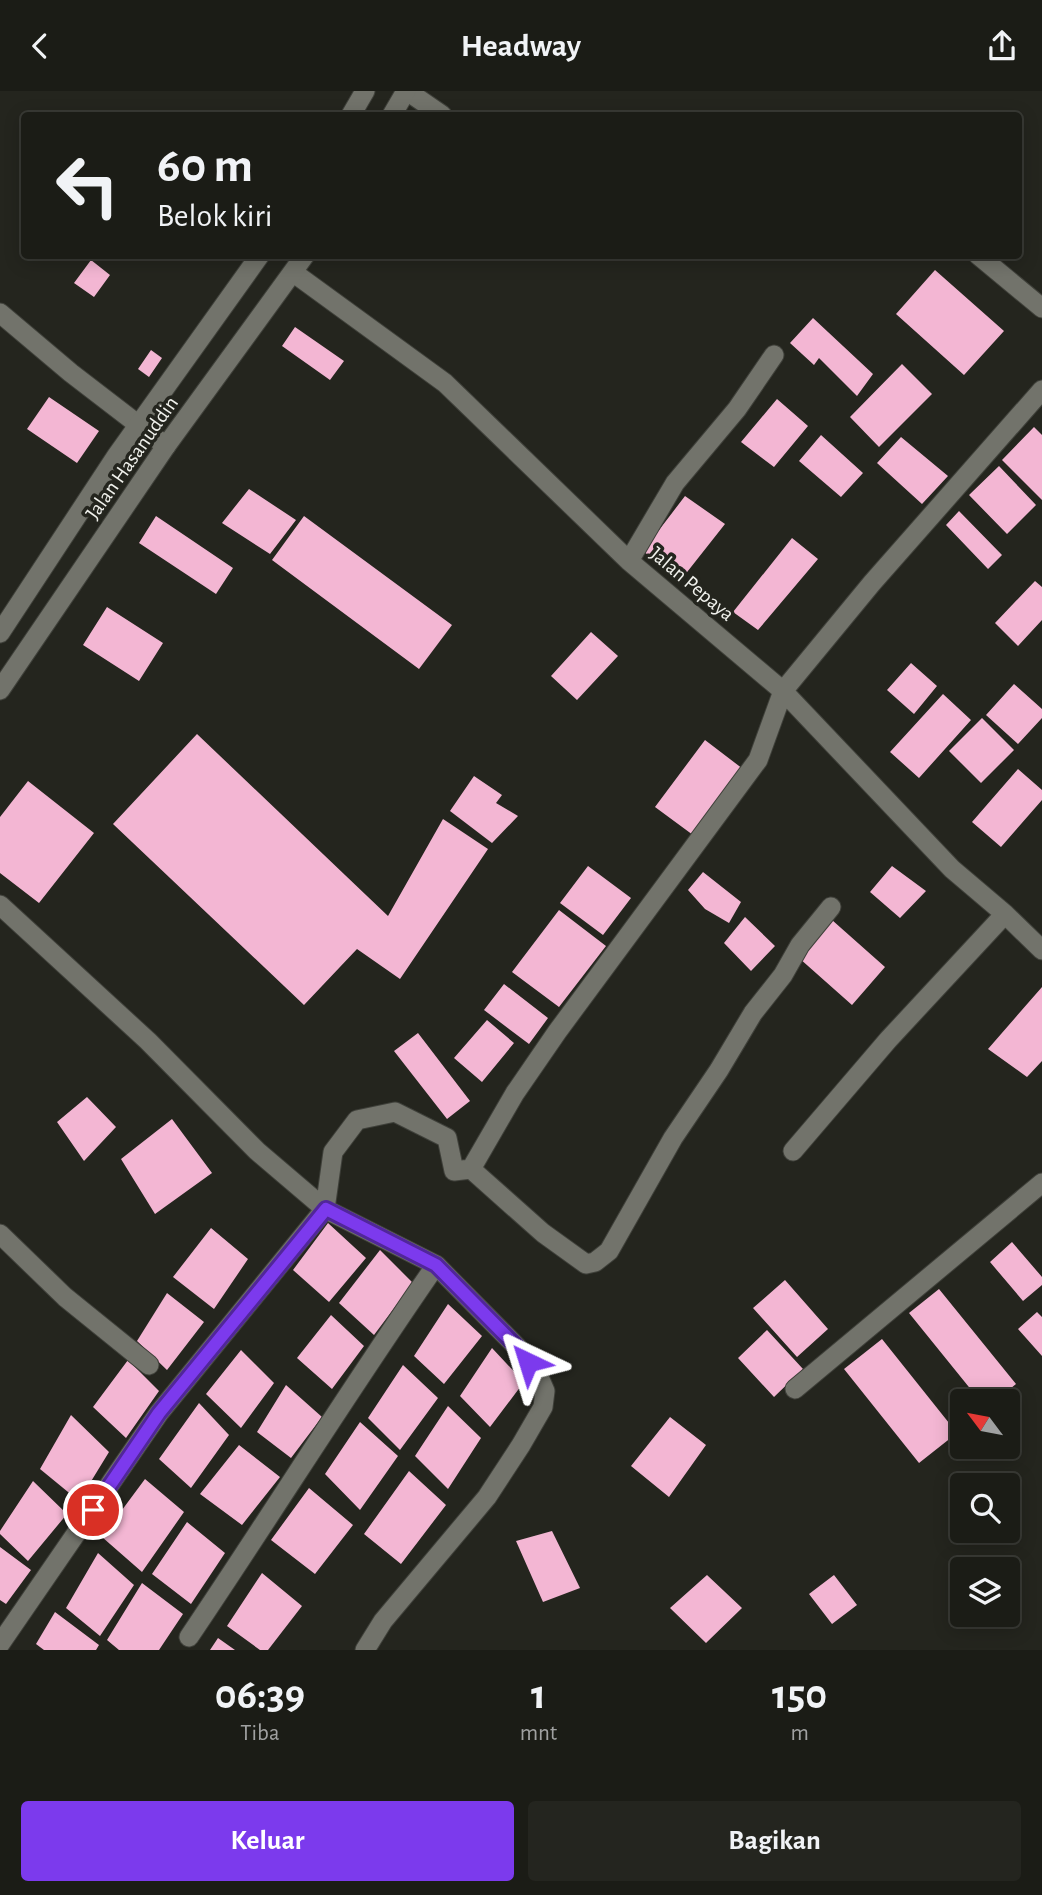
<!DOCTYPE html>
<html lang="id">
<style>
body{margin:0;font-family:"Alegreya Sans",sans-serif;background:#24251f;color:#f1f3f6;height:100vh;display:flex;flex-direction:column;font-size:26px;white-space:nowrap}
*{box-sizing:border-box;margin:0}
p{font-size:23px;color:#a0a1a1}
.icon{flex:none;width:38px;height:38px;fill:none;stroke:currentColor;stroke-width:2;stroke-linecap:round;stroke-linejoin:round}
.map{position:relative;height:1559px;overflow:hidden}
.side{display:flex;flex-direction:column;background:#1b1c16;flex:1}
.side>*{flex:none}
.banner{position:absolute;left:21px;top:21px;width:1001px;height:147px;border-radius:7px;box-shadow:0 4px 18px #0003,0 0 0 2px #393a35;background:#1b1c16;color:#f1f3f6;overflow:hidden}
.needle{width:46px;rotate:302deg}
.buttons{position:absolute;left:950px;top:1298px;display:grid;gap:14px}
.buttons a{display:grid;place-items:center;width:70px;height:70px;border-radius:7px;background:#1b1c16;box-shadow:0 4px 18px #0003,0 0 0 2px #393a35;font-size:35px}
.pin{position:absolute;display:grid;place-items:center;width:60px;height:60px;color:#fff;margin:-30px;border:4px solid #fff;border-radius:50%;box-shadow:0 2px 7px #0007}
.me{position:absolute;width:77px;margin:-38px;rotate:319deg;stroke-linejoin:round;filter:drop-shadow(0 0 5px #0008)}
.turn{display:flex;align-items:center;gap:24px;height:147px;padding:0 21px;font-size:32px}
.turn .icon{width:91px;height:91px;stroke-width:2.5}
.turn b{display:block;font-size:49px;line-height:60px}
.eta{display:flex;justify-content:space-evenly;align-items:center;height:119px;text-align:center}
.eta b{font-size:42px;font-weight:600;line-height:49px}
.cta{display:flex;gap:14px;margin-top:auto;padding:14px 21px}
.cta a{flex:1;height:80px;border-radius:7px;background:#7c3aed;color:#fff;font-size:28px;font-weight:600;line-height:80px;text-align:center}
.cta a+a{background:#24251f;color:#f1f3f6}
header{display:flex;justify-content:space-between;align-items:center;height:91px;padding:0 21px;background:#1b1c16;font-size:32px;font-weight:600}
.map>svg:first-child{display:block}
.building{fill:#f3b6d3}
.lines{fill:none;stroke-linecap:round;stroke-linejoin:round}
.minor-casing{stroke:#3f403a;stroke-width:21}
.tertiary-casing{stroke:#3f403a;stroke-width:21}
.minor{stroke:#72736b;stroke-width:19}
.tertiary{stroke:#72736b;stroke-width:19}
.route-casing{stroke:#51269a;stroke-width:18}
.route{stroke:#7c3aed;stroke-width:12}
.labels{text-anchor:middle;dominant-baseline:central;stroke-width:7;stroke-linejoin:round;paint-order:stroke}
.street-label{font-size:21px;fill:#f0f1ec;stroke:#24251e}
</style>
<header><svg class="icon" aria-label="back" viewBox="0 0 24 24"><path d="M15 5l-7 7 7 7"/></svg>Headway<svg class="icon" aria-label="share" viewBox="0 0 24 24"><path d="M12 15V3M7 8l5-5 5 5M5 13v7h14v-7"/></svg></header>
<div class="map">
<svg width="1042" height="1559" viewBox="0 0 1042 1559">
<rect width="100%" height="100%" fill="#24251e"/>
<path class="building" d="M 91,169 L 110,184 L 94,206 L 74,192 Z
M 935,179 L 1004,240 L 964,284 L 896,223 Z
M 813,227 L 873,283 L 857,305 L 819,267 L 814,274 L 790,252 Z
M 295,236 L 344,270 L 330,289 L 282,255 Z
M 151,259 L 162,267 L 149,286 L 138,278 Z
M 902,273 L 932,303 L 879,356 L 850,326 Z
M 49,306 L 99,340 L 77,372 L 27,338 Z
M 777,308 L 808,335 L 774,376 L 741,351 Z
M 1034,336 L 1042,344 L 1042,409 L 1002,369 Z
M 821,344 L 863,382 L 841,406 L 799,370 Z
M 901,346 L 948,385 L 922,413 L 877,372 Z
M 999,375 L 1036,414 L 1007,443 L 969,404 Z
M 249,398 L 296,429 L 270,463 L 222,432 Z
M 685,405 L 725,433 L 680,490 L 643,460 Z
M 959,420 L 1002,464 L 988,478 L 946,434 Z
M 156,425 L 233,477 L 216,503 L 139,452 Z
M 304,425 L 452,534 L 419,578 L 272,469 Z
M 792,447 L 818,468 L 758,539 L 733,521 Z
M 1035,490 L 1042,496 L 1042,529 L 1018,555 L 995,532 Z
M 107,516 L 163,552 L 139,590 L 83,554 Z
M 591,541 L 618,565 L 577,609 L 551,585 Z
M 911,572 L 937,595 L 914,623 L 887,599 Z
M 1014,593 L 1042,618 L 1042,627 L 1018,653 L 986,624 Z
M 943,603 L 971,629 L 919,687 L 890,661 Z
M 982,627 L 1014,659 L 981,692 L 949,660 Z
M 197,643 L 388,825 L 443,728 L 488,758 L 400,888 L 357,858 L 304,914 L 113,733 Z
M 705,649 L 743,678 L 693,744 L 655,716 Z
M 1018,678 L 1042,699 L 1042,709 L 1001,756 L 972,731 Z
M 474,685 L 502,704 L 496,712 L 518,725 L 492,752 L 450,720 Z
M 28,690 L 94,742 L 39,812 L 0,782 L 0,726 Z
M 588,775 L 631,807 L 603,844 L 560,812 Z
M 892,775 L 926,800 L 900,827 L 870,801 Z
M 703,781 L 741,811 L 729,832 L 705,818 L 688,799 Z
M 559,819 L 606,855 L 559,916 L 512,881 Z
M 745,826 L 775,855 L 751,880 L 724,852 Z
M 832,829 L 885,876 L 852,914 L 799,867 Z
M 504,893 L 548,927 L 529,953 L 484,919 Z
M 1042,896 L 1042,970 L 1027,986 L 988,958 Z
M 487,929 L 514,952 L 482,991 L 454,967 Z
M 418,942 L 470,1010 L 447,1028 L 394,960 Z
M 87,1006 L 116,1036 L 84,1070 L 57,1031 Z
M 172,1028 L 212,1082 L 155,1123 L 121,1068 Z
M 328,1132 L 366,1167 L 329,1211 L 293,1179 Z
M 211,1137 L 248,1168 L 214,1218 L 173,1186 Z
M 1012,1151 L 1042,1186 L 1042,1194 L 1023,1210 L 990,1171 Z
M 380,1159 L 413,1192 L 374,1244 L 339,1212 Z
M 785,1189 L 828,1238 L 797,1266 L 753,1217 Z
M 939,1198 L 1016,1293 L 994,1311 L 981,1311 L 909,1222 Z
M 167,1202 L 204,1231 L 167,1279 L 137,1250 Z
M 448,1213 L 482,1245 L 444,1293 L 414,1265 Z
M 1037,1221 L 1042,1226 L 1042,1265 L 1018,1238 Z
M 331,1224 L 364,1255 L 332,1298 L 297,1267 Z
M 767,1239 L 803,1278 L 774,1306 L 738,1267 Z
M 882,1248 L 957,1342 L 919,1372 L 844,1278 Z
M 492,1257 L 524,1291 L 490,1336 L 460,1305 Z
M 241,1259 L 274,1292 L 241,1337 L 206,1303 Z
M 128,1269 L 159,1300 L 126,1347 L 93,1316 Z
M 403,1274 L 438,1307 L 400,1359 L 368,1327 Z
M 286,1294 L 322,1326 L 291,1367 L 257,1341 Z
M 199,1312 L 229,1344 L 191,1397 L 159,1368 Z
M 448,1315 L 481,1347 L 448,1398 L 415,1365 Z
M 71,1324 L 109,1361 L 79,1410 L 40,1378 Z
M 670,1326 L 706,1354 L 669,1406 L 631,1375 Z
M 360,1331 L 398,1365 L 360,1419 L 325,1383 Z
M 239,1354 L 280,1386 L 242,1434 L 200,1403 Z
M 409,1380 L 446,1414 L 401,1473 L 364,1443 Z
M 145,1388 L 184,1421 L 142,1481 L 102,1446 Z
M 33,1390 L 67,1423 L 28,1470 L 0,1443 L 0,1440 Z
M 309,1397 L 353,1434 L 315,1483 L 271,1449 Z
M 187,1431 L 225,1462 L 191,1513 L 152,1483 Z
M 552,1440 L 580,1497 L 543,1511 L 516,1450 Z
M 0,1456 L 31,1479 L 6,1513 L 0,1509 Z
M 98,1462 L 134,1494 L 100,1545 L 66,1517 Z
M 262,1482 L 302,1515 L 268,1559 L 260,1559 L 227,1535 Z
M 707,1484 L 742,1517 L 706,1552 L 670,1517 Z
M 834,1484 L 857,1514 L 832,1533 L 809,1503 Z
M 142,1492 L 183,1523 L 159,1559 L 119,1559 L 107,1549 Z
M 55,1521 L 99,1554 L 96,1559 L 44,1559 L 36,1553 Z
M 218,1547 L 235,1559 L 210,1559 Z"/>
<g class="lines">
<g class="minor-casing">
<path id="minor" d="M 407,0 L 442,24
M 978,164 L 1042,217
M 294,182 L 445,292 L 629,470 L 783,600 L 952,778 L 1005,823 L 1042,859
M 0,222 L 71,282 L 166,355
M 629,470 L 675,392 L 737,318 L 774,264
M 0,814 L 148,950 L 257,1060 L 325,1118 L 159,1322 L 0,1553
M 793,1060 L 888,949 L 1005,823
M 471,1078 L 543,1142 L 586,1173 L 595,1171 L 609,1160 L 673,1047 L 719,979 L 753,922 L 783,884 L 800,854 L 831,816
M 0,1143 L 65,1206 L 149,1274
M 795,1298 L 1042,1092
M 189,1546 C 272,1423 351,1296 436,1174 L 325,1118 L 333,1061 L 357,1029 L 395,1021 L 447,1047 L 454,1080 L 471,1078 L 515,1002 L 557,941 L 758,669 L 783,600 L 872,492 L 1042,299
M 365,1559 L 383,1530 L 487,1406 L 521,1354 L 543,1316 L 545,1300 L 539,1286 L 517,1256 L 436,1174"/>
</g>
<g class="tertiary-casing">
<path id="tertiary" d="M 351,24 L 365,0
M 392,24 L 406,0
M 0,542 L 117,364 L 260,164
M 0,599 L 166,355 L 305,164"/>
</g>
<use href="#minor" class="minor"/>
<use href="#tertiary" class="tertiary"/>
</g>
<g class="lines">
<g class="route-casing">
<path id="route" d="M 93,1419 L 159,1322 L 326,1118 L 436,1174 L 517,1256 L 528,1271"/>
</g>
<use href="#route" class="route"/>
</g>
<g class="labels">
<g class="street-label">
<text transform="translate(132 367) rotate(-55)">Jalan Hasanuddin</text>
<text transform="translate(692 493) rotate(40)">Jalan Pepaya</text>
</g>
</g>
</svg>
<div class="buttons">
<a><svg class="needle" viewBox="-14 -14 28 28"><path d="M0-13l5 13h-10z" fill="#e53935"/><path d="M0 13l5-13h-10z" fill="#a0a1a1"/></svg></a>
<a><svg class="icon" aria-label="search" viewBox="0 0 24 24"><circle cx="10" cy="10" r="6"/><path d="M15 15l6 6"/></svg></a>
<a><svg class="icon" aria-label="layers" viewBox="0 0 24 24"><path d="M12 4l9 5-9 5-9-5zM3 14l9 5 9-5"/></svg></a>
</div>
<div class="pin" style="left:93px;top:1419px;background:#d93025"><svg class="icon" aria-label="arrive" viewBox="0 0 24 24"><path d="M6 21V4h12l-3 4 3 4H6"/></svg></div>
<svg class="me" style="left:528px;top:1271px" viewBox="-20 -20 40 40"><path d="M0-17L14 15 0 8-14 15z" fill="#7c3aed" stroke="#fff" stroke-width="4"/></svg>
<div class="banner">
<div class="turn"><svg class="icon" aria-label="left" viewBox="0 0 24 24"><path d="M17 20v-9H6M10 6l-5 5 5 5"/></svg><div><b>60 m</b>Belok kiri</div></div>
</div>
</div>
<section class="side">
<div class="eta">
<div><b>06:39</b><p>Tiba</p></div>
<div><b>1</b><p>mnt</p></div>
<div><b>150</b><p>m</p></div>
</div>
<div class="cta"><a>Keluar</a><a>Bagikan</a></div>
</section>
